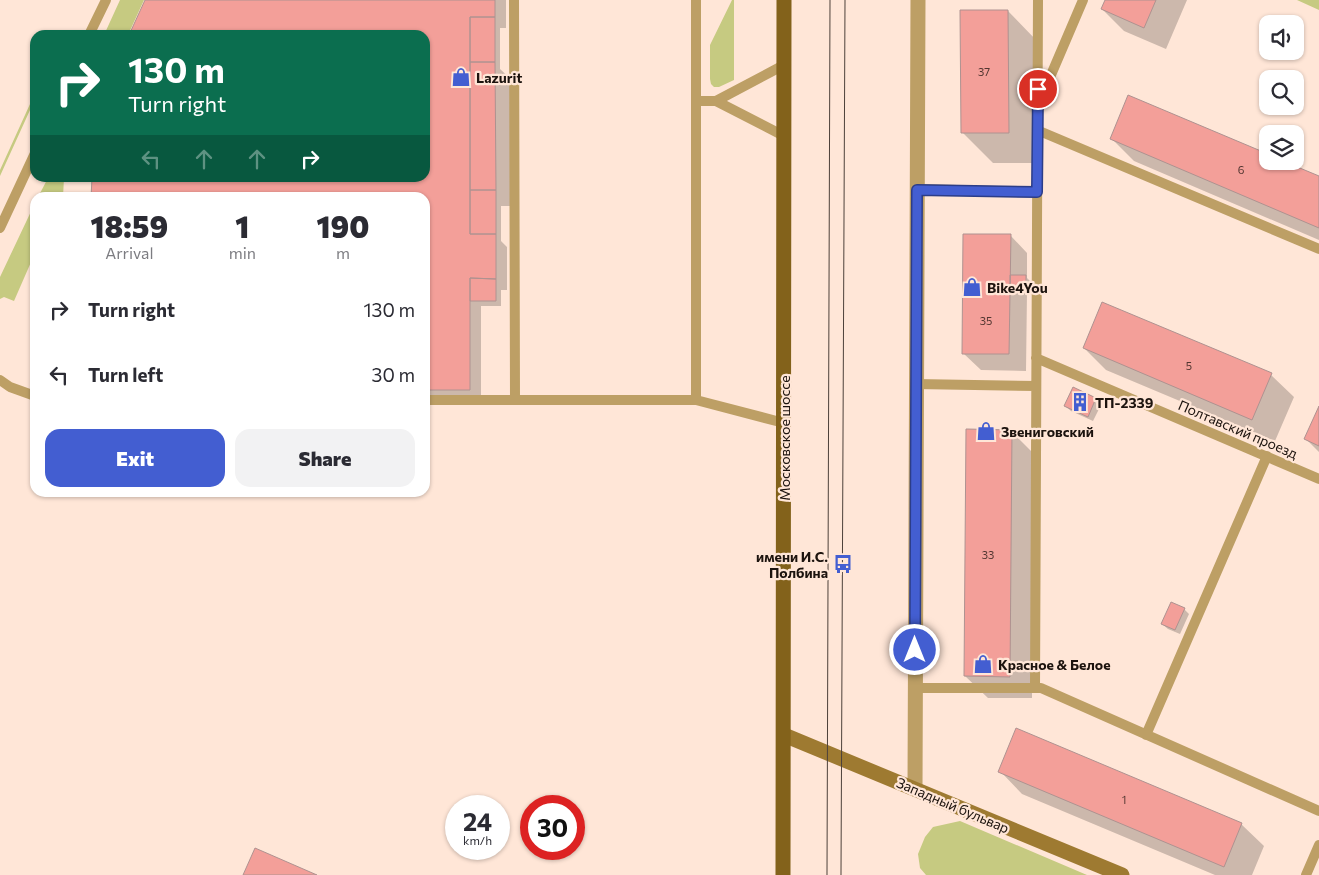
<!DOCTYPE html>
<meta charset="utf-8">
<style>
body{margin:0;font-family:Commissioner,sans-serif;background:#f2f2f3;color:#2b2b33;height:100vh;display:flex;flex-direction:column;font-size:19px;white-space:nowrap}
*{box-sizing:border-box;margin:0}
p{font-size:16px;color:#7c7c81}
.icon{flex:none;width:28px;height:28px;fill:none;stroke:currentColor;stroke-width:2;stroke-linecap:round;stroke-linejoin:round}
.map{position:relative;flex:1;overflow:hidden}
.sheet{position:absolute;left:30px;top:192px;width:400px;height:305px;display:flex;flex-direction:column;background:#fff;border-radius:15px;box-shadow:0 1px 4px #0004}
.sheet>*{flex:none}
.hud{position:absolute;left:30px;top:30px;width:400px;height:152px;border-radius:15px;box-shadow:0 1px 4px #0004;background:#0b6e4f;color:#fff;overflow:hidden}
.buttons{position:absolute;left:1259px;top:15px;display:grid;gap:10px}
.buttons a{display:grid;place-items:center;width:45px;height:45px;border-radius:10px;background:#fff;box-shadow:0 1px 4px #0004;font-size:25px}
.speed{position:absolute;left:445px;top:795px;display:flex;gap:10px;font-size:25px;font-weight:700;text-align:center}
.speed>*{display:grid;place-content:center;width:65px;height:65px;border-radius:50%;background:#fff;box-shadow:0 1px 4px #0004;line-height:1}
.speed small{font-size:12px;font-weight:400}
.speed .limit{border:8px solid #d22;background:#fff;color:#111}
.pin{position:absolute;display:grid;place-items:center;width:42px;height:42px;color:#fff;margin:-21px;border:2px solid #fff;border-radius:50%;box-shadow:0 1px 5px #0007}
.me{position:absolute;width:55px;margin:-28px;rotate:0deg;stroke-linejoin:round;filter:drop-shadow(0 0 4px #0008)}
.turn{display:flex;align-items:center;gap:18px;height:105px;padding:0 15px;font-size:22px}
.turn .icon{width:65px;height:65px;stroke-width:2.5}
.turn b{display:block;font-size:35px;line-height:42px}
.lanes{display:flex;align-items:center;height:48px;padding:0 15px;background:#0003;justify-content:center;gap:25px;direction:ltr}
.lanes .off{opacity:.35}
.eta{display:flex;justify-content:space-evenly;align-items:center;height:85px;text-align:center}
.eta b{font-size:30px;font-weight:800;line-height:35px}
.primary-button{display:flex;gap:10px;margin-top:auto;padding:10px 15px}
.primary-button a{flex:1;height:58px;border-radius:15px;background:#435ed1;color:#fff;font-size:20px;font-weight:800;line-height:58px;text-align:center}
.primary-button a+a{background:#f2f2f3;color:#2b2b33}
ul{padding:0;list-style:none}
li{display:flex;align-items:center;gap:15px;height:65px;padding:0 15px}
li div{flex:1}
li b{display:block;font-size:19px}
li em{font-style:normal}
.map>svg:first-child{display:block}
.green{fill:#c6ca81}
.shadow{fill:#0003}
.building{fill:#f39f99;stroke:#ae9290}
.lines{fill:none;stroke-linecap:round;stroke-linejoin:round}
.lane{stroke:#bd9f65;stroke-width:10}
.street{stroke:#bd9f65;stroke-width:15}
.secondary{stroke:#9e7a31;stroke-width:15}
.primary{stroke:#83621b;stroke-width:15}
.tram{stroke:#4d413a;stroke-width:1}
.route-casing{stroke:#2c3d88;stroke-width:12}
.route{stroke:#435ed1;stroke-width:9}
.labels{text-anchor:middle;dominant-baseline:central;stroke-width:4.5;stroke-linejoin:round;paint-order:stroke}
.number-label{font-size:11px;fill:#523631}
.poi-label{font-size:14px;font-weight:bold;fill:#1c130e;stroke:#ffe6d7;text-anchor:start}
.street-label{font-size:14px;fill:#1c130e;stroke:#ffe6d7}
</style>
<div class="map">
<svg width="1319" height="875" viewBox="0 0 1319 875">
<rect width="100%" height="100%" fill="#ffe6d7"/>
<path class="green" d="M 120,0 L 144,0 L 128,35 L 104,35 Z
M 732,0 L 734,0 L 734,80 L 719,87 L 714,87 L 711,84 L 710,79 L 710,45 Z
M 1297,0 L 1319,0 L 1319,10 Z
M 35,93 L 35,99 L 0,176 L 0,170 Z
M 48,178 L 64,178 L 63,197 L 38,197 Z
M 35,203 L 35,253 L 14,301 L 4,297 L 0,299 L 0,277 Z
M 960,821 L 1087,875 L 926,875 L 920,868 L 918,854 L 925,837 L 933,827 Z"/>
<path class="shadow" d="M 146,0 L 506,0 L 506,28 L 500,28 L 500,69 L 512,80 L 512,206 L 501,206 L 501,241 L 507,247 L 507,290 L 501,290 L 501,306 L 481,306 L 481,401 L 425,401 L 425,198 L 93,198 L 93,178 L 425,178 L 425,35 L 131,35 Z
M 1106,0 L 1187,0 L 1166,49 L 1124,31 L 1102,9 Z
M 1008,11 L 1038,42 L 1039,163 L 993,163 L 962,132 Z
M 1111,138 L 1268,161 L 1319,178 L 1319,240 L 1134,161 Z
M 1010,235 L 1027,253 L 1027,278 L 1031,282 L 1031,292 L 1027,292 L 1026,371 L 981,370 L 963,353 Z
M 1084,348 L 1271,375 L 1294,397 L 1275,441 L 1106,370 Z
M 1095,399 L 1101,405 L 1093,421 L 1071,411 L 1065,406 Z
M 1319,409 L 1319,452 L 1306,439 Z
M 1011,431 L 1033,453 L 1032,698 L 988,698 L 965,676 Z
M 1184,609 L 1189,614 L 1180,634 L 1168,629 L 1162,624 Z
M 1000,771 L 1241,824 L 1264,846 L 1252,875 L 1215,875 L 1022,794 Z"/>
<path class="building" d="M 145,0 L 495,0 L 495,17 L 470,17 L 470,234 L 496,234 L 496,279 L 470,278 L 470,390 L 425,390 L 425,198 L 91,198 L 92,178 L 425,178 L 425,35 L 129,35 Z
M 1105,0 L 1156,0 L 1144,28 L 1101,9 Z
M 960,10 L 1008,10 L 1009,133 L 961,133 Z
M 470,17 L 495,17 L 495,62 L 470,62 Z
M 470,62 L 495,62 L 496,190 L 470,190 Z
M 1128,95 L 1268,154 L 1268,161 L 1283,161 L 1319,176 L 1319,228 L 1110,139 Z
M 470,190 L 496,190 L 496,234 L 470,234 Z
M 963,234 L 1011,234 L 1009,354 L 962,354 Z
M 1010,275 L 1026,275 L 1026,287 L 1010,287 Z
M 470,278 L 496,279 L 496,301 L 470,301 Z
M 1102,302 L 1272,373 L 1252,420 L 1083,348 Z
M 1073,387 L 1096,398 L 1088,417 L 1064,406 Z
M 1319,406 L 1319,446 L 1304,439 Z
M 966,429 L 1012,430 L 1010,677 L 964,676 Z
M 1171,602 L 1185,608 L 1175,630 L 1161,624 Z
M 1016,728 L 1242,823 L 1224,867 L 998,772 Z
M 255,848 L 317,875 L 243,875 Z"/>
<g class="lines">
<path class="lane" d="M 514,0 L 515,400
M 89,35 L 106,0
M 696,101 L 716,101 L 784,65
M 716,101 L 784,136
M 1039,103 L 1083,0
M 1037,130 L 1319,249
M 917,189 L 1037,192
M 0,228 L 35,153
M 1036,358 L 1319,479
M 0,380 L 10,387 L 35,396
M 916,384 L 1036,386
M 425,400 L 696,400 L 784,423
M 696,400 L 696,0
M 915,688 L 1041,688 L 1319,811
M 1035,688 L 1038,0
M 1146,735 L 1267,456
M 1306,875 L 1319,845"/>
<path class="street" d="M 915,789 L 918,0"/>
<path class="secondary" d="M 784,735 L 1122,875"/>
<path class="primary" d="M 783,875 L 784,0"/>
<path class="tram" d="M 827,875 L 830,0
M 841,875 L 845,0"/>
</g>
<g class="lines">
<g class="route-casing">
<path id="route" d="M 915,650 L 917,190 L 1037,192 L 1038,89"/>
</g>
<use href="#route" class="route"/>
</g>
<defs>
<g id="shop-bare" transform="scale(1.5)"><path d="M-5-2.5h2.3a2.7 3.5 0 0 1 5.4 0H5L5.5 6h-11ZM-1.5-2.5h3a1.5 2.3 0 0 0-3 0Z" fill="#435ed1" stroke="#ffe6d7" stroke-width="2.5" paint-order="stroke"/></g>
<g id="building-bare" transform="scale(1.5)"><path d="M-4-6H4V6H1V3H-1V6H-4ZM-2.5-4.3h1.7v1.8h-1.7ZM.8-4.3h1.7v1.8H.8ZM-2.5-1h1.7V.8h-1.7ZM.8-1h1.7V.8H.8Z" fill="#435ed1" stroke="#ffe6d7" stroke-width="2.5" paint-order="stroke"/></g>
<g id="bus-bare" transform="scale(1.5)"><path d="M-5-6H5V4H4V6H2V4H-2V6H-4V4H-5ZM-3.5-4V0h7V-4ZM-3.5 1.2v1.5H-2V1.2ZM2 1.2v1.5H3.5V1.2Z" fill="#435ed1" stroke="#ffe6d7" stroke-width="2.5" paint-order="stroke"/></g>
</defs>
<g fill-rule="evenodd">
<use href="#shop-bare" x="461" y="77"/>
<use href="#shop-bare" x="972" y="287"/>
<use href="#building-bare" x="1080" y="402"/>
<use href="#shop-bare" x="986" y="431"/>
<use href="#bus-bare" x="843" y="564"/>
<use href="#shop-bare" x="983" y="664"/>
</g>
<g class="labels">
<g class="number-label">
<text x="984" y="71">37</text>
<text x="1241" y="169">6</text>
<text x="986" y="320">35</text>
<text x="1189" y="365">5</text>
<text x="988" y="554">33</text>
<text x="1124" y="799">1</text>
</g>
<g class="poi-label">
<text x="476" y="77">Lazurit</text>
<text x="987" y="287">Bike4You</text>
<text x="1095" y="402">ТП-2339</text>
<text x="1001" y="431">Звениговский</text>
<text x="828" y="556" text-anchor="end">имени И.С.<tspan x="828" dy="16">Полбина</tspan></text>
<text x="998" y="664">Красное &amp; Белое</text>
</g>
<g class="street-label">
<text transform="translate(1238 429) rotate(23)">Полтавский проезд</text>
<text transform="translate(784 438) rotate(-90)">Московское шоссе</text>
<text transform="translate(953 805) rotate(23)">Западный бульвар</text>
</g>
</g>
</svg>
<div class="buttons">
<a><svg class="icon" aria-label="sound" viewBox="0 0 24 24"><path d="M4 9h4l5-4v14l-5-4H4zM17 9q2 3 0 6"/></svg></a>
<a><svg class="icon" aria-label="search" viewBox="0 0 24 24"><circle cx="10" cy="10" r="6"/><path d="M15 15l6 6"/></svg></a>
<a><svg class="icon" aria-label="layers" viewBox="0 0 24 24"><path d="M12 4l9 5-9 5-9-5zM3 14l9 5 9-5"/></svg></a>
</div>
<div class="speed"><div>24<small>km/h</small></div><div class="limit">30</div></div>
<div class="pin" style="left:1038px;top:89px;background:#d93025"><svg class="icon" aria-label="arrive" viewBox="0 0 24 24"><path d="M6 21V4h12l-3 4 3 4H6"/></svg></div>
<svg class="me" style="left:915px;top:650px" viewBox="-20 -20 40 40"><circle r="17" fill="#435ed1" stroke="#fff" stroke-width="3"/><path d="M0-11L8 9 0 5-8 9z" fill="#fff"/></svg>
<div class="hud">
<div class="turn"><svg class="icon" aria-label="right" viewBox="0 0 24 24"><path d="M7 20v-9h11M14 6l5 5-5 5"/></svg><div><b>130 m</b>Turn right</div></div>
<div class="lanes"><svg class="icon off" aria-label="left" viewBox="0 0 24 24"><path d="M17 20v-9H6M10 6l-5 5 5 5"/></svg><svg class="icon off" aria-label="ahead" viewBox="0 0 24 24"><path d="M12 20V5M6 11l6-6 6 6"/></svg><svg class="icon off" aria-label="ahead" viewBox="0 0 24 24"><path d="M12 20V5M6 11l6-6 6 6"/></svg><svg class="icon" aria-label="right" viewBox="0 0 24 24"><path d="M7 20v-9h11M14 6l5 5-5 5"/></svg></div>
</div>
<section class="sheet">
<div class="eta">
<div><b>18:59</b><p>Arrival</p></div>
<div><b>1</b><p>min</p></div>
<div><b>190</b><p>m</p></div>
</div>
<ul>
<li><svg class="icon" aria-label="right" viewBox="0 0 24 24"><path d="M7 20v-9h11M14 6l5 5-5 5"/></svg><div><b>Turn right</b></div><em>130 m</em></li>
<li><svg class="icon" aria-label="left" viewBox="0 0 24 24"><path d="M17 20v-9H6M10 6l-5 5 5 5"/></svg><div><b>Turn left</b></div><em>30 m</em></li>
</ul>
<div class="primary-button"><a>Exit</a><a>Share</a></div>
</section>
</div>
